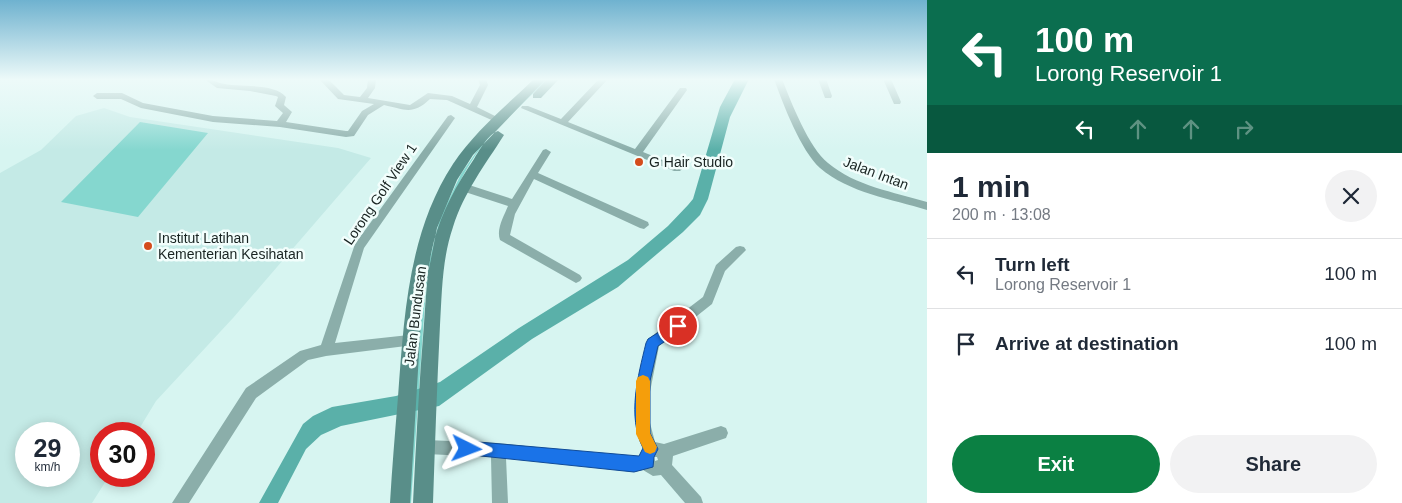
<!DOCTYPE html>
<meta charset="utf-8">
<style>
body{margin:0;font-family:Arial,sans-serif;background:#f2f2f3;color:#1f2937;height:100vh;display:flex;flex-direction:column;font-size:19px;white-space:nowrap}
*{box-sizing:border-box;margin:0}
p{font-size:16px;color:#747a83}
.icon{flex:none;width:28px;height:28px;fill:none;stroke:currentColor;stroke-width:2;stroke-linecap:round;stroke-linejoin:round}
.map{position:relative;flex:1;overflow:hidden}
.details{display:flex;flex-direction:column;background:#fff;width:475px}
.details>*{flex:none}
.top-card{background:#0b6e4f;color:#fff;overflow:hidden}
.speed{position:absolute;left:15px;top:422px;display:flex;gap:10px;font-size:25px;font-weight:700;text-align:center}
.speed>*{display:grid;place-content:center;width:65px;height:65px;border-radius:50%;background:#fff;box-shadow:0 2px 12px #0003;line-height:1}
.speed small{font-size:12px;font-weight:400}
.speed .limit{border:8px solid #d22;background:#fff;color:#111}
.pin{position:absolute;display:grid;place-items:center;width:42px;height:42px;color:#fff;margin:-21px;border:2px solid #fff;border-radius:50%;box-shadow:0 1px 5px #0007}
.me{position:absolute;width:55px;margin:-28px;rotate:93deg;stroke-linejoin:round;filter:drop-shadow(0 0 4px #0008)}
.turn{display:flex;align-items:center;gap:18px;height:105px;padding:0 25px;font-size:22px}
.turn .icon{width:65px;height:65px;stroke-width:2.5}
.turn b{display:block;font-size:35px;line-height:42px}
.lanes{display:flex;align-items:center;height:48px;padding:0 25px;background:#0003;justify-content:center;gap:25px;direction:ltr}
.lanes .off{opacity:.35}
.round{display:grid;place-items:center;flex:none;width:52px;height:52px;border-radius:26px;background:#f2f2f3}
.head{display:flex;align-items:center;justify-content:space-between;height:85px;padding:0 25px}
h1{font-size:30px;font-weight:800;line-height:38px}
.cta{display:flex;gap:10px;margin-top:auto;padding:10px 25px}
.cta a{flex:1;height:58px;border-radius:30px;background:#0b8043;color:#fff;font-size:20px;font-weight:800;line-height:58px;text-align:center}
.cta a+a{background:#f2f2f3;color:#1f2937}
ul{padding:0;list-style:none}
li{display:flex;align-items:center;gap:15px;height:70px;padding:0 25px;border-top:1px solid #e0e1e3}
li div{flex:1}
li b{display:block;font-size:19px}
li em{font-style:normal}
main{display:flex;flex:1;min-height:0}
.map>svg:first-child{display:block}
.built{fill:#c4eae6;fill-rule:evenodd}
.green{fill:#85d7cf}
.water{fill:#5ab0a9}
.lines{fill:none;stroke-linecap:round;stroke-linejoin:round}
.street{fill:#8baeaa;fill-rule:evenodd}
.secondary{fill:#598e89;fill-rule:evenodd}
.route{fill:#1a73e8;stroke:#114b97}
.slow{fill:#f59e0b}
.poi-dot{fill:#d44c1c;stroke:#f2fefc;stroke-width:2}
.labels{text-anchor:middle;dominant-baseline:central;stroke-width:5;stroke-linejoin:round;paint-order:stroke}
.poi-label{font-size:14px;fill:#182321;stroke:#f2fefc;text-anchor:start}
.street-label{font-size:14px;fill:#182321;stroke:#f2fefc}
</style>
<main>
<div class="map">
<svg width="927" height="503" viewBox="0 0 927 503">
<rect width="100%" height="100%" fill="#d7f5f1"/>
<path class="built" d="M 104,108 L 130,117 L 338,148 L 371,158 L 233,318 L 156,401 L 136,434 L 101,434 L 101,476 L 109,476 L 92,503 L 0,503 L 0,173 L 41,150 L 76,116 ZM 26,434 L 69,434 L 69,476 L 26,476 Z"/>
<path class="green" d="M 545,79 L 548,79 C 527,100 504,120 485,142 C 453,183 435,236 426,287 L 411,503 L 408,503 L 423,287 L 440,218 L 461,174 L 484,141 Z
M 140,122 L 208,133 L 138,217 L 61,202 Z"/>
<path class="water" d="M 735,79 L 749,79 L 730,117 L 708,199 L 700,215 L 683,232 L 618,287 L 532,339 L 439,406 L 341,426 L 321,435 L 306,449 L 278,503 L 259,503 L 303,424 L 313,416 L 332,407 L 396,396 L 440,382 L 519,328 L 628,260 L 668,226 L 688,205 L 693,199 L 720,107 Z"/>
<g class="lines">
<path class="street" d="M 204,79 C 211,79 214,81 220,83 C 237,88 274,82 286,97 L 284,105 L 292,112 L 286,122 L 346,131 L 348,131 L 362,111 L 374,104 L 338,99 L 319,79 L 328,79 L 344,95 L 360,97 L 367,88 L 368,79 L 376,79 L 375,88 L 368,98 L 410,105 L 428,93 L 452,96 L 470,104 L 480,85 L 478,79 L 486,79 L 488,85 L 477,107 L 503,120 L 502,122 L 496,122 L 447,100 L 430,99 C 413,115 406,110 384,105 L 368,115 L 354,136 L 346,137 L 280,127 L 213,122 L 141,108 L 121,99 L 97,99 L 93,96 L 97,93 L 122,93 L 143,103 L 213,116 L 277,121 L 283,113 L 275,106 L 278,97 L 276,96 L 250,91 L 217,88 Z
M 599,79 L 608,79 L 568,122 L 635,149 L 680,88 L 686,88 L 687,90 L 643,152 L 680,167 L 682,169 L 680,171 L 674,171 L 521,108 L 522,106 L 528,106 L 561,119 Z
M 774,79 L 782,79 C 791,102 809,148 828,163 C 855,186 894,192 927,202 L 927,210 C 892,199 849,193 820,168 C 801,151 783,104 774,79 Z
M 818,79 L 826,79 L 832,96 L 831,98 L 825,98 Z
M 883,79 L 891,79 L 901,102 L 900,104 L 894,104 Z
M 451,115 L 455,118 L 364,248 L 335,343 L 409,335 L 414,337 L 415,341 L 414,345 L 326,356 L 308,360 L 256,398 L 189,503 L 172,503 L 246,388 L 300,351 L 321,345 L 355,244 L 448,116 Z
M 546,149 L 551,152 L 538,173 L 648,222 L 649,225 L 644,229 L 640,228 L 534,179 L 515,214 L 510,235 L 580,275 L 582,278 L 580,281 L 576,283 L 500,240 C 496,229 504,216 508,206 L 459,190 L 458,187 L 463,183 L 512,199 L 543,150 Z
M 740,246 L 744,247 L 746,250 L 725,271 L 712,304 L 659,346 L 649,397 L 650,423 L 655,442 L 664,444 L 721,426 L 726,428 L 728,433 L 726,438 L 673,456 L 672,465 L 701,497 L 703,503 L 685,503 L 661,475 L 653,476 L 643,470 L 634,472 L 506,458 L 508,503 L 492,503 L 491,457 L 426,454 L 421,452 L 419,447 L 421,442 L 426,440 L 498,443 L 634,458 L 639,456 L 643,448 L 636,423 L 635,397 L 640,370 L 648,339 L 703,297 L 716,265 L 736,247 ZM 654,457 L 657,457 L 658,460 L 655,461 Z"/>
<path class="secondary" d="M 534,79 L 546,79 L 473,155 L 457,180 L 437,228 L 422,304 L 410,503 L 390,503 C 392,468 395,433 398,397 C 404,317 408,233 453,164 C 475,131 506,106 534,79 Z
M 547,79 L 559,79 L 541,98 L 533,98 L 533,94 Z
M 498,131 L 504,135 C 485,165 464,192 453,227 C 442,259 442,292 440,325 C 437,384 435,444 433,503 L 413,503 C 416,443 419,384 424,324 C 426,297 427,268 434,241 C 442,211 457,184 474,159 C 479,151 488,134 498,131 Z"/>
</g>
<linearGradient id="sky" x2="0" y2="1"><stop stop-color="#6fb2cf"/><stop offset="0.53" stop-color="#edfaf9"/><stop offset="1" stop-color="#edfaf9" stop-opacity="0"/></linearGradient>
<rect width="927" height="150" fill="url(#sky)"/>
<path class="route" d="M 678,320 L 684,326 L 682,330 L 658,346 L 650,381 L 650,433 L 658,449 L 654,457 L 653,467 L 634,472 L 462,454 L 459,449 L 462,443 L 467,441 L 639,456 L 643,448 C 627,416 638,376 646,343 L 648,339 Z"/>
<path class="slow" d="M 643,375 L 648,377 L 650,381 L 650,433 L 657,447 L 655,452 L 650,454 L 645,452 L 636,434 L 636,381 L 638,377 Z"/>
<g class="poi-dot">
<circle cx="639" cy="162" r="5"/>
<circle cx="148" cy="246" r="5"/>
</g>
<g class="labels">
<g class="poi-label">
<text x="649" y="162">G Hair Studio</text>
<text x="158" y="238">Institut Latihan<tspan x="158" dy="16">Kementerian Kesihatan</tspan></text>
</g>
<g class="street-label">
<text transform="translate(876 173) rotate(21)">Jalan Intan</text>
<text transform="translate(380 194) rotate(-56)">Lorong Golf View 1</text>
<text transform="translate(415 316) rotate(-83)">Jalan Bundusan</text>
</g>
</g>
</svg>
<div class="speed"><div>29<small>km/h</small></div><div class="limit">30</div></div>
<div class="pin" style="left:678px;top:326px;background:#d93025"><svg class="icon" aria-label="arrive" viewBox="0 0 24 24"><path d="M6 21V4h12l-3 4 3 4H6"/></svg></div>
<svg class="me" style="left:467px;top:449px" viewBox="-20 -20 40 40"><path d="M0-17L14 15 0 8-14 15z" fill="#1a73e8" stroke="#fff" stroke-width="4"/></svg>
</div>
<section class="details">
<div class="top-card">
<div class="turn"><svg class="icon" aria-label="left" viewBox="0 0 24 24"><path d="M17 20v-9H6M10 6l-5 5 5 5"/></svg><div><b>100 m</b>Lorong Reservoir 1</div></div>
<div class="lanes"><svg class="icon" aria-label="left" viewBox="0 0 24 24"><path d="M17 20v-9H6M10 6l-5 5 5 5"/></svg><svg class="icon off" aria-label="ahead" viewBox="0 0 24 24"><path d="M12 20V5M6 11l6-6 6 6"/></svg><svg class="icon off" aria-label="ahead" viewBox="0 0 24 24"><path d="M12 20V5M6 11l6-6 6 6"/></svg><svg class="icon off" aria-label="right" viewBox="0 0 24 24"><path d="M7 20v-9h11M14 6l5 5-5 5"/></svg></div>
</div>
<div class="head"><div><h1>1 min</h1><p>200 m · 13:08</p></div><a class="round"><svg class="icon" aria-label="close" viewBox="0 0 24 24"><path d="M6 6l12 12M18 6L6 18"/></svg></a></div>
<ul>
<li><svg class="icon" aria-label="left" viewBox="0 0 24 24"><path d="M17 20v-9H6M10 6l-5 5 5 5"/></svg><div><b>Turn left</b><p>Lorong Reservoir 1</p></div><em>100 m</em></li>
<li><svg class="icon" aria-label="arrive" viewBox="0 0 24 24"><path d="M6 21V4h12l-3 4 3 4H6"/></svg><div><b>Arrive at destination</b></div><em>100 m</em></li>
</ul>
<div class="cta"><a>Exit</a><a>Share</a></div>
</section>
</main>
